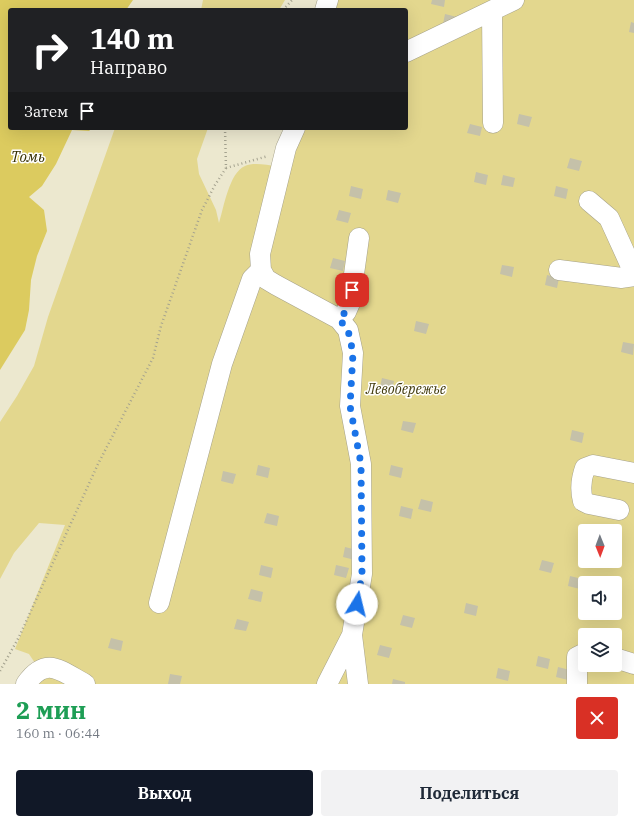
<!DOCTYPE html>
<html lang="ru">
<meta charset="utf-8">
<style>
body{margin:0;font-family:"IBM Plex Serif",serif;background:#f2f2f3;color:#1f2937;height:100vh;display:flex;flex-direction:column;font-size:15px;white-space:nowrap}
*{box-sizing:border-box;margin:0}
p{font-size:13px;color:#747a83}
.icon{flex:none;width:22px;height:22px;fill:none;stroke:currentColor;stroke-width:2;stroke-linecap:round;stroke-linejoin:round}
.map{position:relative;height:684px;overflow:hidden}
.side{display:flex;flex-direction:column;background:#fff;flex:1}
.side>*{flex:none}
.banner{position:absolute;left:8px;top:8px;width:400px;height:122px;border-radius:4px;box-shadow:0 4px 16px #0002;background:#202124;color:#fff;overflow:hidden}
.needle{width:26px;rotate:179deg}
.fabs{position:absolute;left:578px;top:524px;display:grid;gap:8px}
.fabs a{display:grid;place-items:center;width:44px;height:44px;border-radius:4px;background:#fff;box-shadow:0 4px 16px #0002;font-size:20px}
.pin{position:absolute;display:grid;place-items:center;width:34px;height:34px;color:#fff;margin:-17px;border-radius:8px;box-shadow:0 2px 6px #0006}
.me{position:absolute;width:44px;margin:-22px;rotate:9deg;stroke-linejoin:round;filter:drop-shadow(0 0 3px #0008)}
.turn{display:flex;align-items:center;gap:14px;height:84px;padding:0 16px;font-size:18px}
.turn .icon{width:52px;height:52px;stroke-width:2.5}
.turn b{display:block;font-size:28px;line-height:34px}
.then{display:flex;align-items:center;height:38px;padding:0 16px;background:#0003;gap:8px;font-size:15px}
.round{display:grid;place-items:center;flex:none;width:42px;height:42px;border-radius:4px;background:#f2f2f3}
.summary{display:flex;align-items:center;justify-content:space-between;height:68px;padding:0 16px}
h1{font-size:24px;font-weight:700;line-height:30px;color:#1e9e55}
.primary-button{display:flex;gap:8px;margin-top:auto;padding:8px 16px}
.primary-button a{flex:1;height:46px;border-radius:4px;background:#111827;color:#fff;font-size:16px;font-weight:700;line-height:46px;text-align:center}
.primary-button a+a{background:#f2f2f3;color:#1f2937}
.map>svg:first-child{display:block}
.green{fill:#e3d78e;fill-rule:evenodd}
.water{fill:#dccb5f}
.building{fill:#c5c1a9}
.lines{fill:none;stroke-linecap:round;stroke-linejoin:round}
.minor-casing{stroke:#a6a28a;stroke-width:21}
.path{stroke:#a4a28f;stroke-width:2.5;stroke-dasharray:1 3;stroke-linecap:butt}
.minor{stroke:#fff;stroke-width:20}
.route{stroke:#1a73e8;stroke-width:7;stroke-dasharray:0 12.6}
.labels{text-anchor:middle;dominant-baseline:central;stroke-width:3;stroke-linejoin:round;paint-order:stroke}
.park-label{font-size:14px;font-style:italic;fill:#433c0e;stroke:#fff}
.water-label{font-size:15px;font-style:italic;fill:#373000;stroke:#fff}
</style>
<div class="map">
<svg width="634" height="684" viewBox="0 0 634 684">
<rect width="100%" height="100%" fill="#ece8cf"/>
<path class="green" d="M 203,0 L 285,0 L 279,10 L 201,10 Z
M 338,0 L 634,0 L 634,684 L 19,684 L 39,669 L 29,654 L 15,649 L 65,525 L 39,523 L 14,553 L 0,579 L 0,422 L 17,396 L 34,366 L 48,317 L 115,128 L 208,128 L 197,159 L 199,174 L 216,210 L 219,223 C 224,207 229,173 245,166 C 253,162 267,165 276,166 L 290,128 L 406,128 L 406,10 L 333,10 ZM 585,531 L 615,531 L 615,561 L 585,561 ZM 585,583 L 615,583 L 615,613 L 585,613 ZM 585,635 L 615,635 L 615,665 L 585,665 Z"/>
<path class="water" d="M 0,0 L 133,0 L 126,10 L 10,10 L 10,128 L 92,128 L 89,131 L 72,130 L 56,164 L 42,186 L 29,197 L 44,210 L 47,231 L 37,256 L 31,280 L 29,310 L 25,330 L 0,370 Z"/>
<path class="building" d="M 432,0 L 445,0 L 444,7 L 431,4 Z
M 445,14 L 457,17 L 443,24 Z
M 631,22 L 634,23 L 634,33 L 629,32 Z
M 519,114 L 532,117 L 529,127 L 517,124 Z
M 470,124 L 482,127 L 480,136 L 467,133 Z
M 570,158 L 582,161 L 579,171 L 567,168 Z
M 476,172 L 488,175 L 486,185 L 474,182 Z
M 503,175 L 515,178 L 513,187 L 501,185 Z
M 351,186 L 363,189 L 361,199 L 349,196 Z
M 556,186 L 568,189 L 566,199 L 554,196 Z
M 388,190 L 401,193 L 398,203 L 386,200 Z
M 339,210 L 351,213 L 348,223 L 336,220 Z
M 333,258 L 345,261 L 343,271 L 330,268 Z
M 502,265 L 514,267 L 512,277 L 500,274 Z
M 547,275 L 559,278 L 557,288 L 545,285 Z
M 416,321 L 429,324 L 426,334 L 414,331 Z
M 623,342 L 634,344 L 633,355 L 621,352 Z
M 382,378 L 394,381 L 392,390 L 380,387 Z
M 403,421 L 416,423 L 413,433 L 401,430 Z
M 572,430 L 584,433 L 582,443 L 570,440 Z
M 258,465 L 270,468 L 268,478 L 256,475 Z
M 391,465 L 403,468 L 401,478 L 389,475 Z
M 223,471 L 236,474 L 233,484 L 221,481 Z
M 421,499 L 433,502 L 431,512 L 418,509 Z
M 401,506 L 413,509 L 411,519 L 399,516 Z
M 267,513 L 279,516 L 277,526 L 264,523 Z
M 345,547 L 357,550 L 355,560 L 343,557 Z
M 542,560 L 554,563 L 551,573 L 539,570 Z
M 261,565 L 273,568 L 271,578 L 259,575 Z
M 336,565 L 349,568 L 346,578 L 334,575 Z
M 570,576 L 582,579 L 580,589 L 568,586 Z
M 251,589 L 263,592 L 261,602 L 248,599 Z
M 466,603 L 478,606 L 476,616 L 464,613 Z
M 403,615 L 415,618 L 412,628 L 400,625 Z
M 237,619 L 249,622 L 246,631 L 234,629 Z
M 111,638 L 123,641 L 121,651 L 108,648 Z
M 380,645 L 392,648 L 389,658 L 377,655 Z
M 538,656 L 550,659 L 548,669 L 536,666 Z
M 558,667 L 570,670 L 568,680 L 556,677 Z
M 498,668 L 510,671 L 508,681 L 496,678 Z
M 170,674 L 182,676 L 180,684 L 168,684 Z
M 393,679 L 405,682 L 405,684 L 392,684 Z"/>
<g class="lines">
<g class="minor-casing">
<path id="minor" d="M 325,10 L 328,0
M 492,11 L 493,123
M 406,52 L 514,0
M 295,128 L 286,148 L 260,254 L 261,270 L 266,279 L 276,285 L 339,319 L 348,330 L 353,353 L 350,406 L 361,464 L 362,574 L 352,635 L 358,684
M 589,201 L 609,218 L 634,273
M 559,270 L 622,278 L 634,276
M 339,319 L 346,312 L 350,303 L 359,238
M 619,510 L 589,504 L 583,501 C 580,490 581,479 585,468 L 593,465 L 634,473
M 159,603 L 222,364 L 252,279 L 261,270
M 615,658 L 634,664
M 26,684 C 46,655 61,671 85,684
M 327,684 L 352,635
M 577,684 L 577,657 L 585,653"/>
</g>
<path class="path" d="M 283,10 L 292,0
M 226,168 L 268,156
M 0,671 L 19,637 L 98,464 L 153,358 L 161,326 L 202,210 L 215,185 L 226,168 L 225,128"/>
<use href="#minor" class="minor"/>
</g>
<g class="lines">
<path class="route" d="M 352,290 C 350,304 349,309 339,319 L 348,330 L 353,353 L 350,406 L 361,464 L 362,574 L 357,604"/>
</g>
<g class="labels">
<g class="park-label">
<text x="406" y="389">Левобережье</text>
</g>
<g class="water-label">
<text x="28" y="156">Томь</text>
</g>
</g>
</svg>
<div class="fabs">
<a><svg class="needle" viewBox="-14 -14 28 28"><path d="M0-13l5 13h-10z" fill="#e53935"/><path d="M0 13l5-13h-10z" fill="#747a83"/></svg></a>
<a><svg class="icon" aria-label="sound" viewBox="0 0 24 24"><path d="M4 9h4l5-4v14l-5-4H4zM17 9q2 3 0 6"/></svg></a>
<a><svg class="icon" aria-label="layers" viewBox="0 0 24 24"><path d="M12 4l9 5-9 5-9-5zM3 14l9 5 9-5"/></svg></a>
</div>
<div class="pin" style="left:352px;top:290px;background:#d93025"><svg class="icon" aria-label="arrive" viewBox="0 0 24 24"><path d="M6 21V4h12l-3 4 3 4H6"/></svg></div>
<svg class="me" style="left:357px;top:604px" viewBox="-20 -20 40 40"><circle r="19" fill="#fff"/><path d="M0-13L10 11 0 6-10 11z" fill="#1a73e8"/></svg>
<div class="banner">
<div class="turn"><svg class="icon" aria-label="right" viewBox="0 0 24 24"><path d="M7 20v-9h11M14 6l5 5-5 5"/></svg><div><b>140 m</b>Направо</div></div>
<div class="then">Затем<svg class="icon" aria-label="arrive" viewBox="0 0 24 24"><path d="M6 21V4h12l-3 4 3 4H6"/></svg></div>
</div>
</div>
<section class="side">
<div class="summary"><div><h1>2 мин</h1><p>160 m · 06:44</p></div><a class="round" style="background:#d93025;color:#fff"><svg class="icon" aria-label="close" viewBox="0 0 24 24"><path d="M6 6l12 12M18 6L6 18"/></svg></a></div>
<div class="primary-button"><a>Выход</a><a>Поделиться</a></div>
</section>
